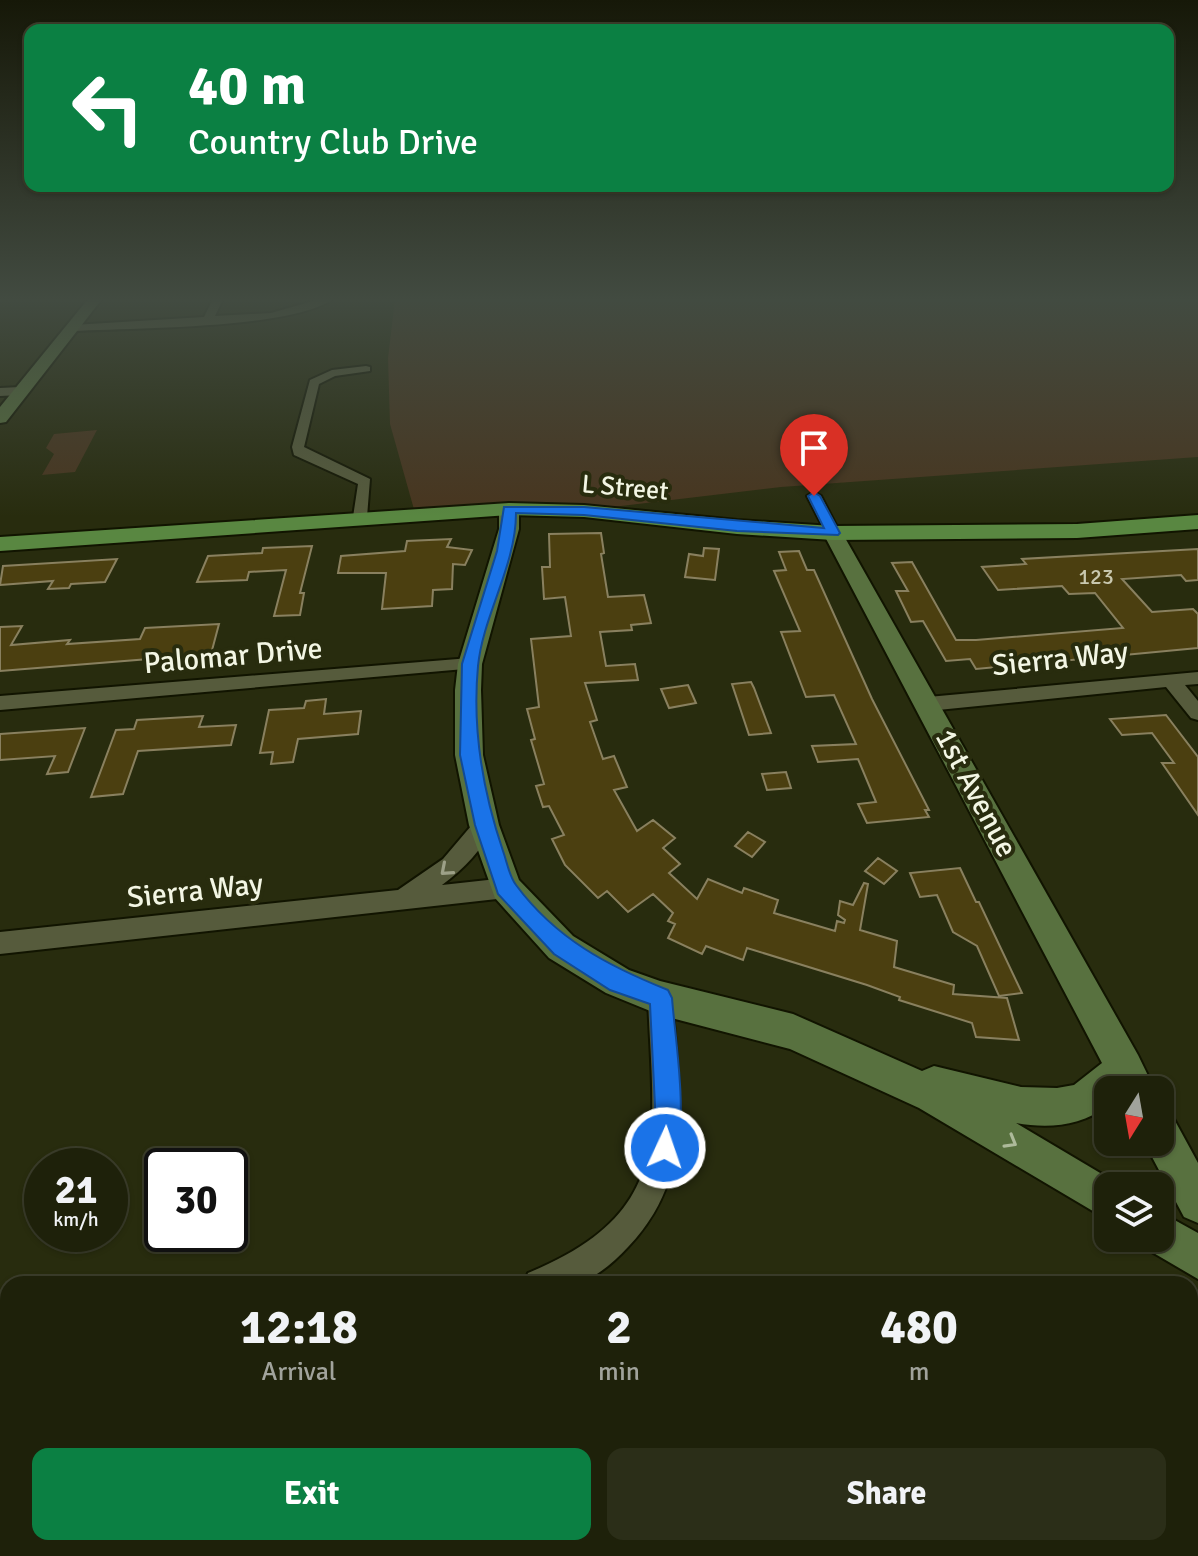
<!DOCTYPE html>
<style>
body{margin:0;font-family:Signika,sans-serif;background:#2b2e18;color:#f1f3f6;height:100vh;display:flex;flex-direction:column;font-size:30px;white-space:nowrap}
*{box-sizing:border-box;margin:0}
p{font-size:26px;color:#a1a39c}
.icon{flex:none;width:44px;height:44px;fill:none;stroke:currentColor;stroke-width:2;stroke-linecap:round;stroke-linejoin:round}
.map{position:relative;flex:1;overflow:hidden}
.details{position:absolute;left:0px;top:1276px;width:1198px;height:280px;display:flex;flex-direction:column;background:#1e210a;border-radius:24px 24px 0 0;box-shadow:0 2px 6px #0004,0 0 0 2px #3c3e2b}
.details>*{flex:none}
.top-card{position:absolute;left:24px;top:24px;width:1150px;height:168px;border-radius:16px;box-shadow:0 2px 6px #0004,0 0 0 2px #3c3e2b;background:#0b8043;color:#fff;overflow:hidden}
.needle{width:52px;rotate:191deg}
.fabs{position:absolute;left:1094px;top:1076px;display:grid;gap:16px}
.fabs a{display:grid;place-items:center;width:80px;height:80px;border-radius:16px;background:#1e210a;box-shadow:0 2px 6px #0004,0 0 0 2px #3c3e2b;font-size:40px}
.speed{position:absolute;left:24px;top:1148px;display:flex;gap:16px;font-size:40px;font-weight:700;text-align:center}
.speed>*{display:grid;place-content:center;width:104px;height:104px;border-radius:50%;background:#1e210a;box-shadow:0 2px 6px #0004,0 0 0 2px #3c3e2b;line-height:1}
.speed small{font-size:20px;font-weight:400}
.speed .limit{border:4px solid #111;border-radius:12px;background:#fff;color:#111}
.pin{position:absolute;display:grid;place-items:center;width:68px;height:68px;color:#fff;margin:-82px -34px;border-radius:50% 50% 50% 0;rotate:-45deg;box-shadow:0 0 8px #0007}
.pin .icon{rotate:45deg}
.me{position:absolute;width:88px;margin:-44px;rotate:3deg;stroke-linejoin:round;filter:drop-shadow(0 0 6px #0008)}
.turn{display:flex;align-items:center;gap:28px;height:168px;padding:0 32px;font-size:36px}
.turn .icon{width:104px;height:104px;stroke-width:2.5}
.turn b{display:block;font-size:56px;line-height:68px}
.eta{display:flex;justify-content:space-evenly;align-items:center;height:136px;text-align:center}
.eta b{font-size:48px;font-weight:700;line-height:56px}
.button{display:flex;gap:16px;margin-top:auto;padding:16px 32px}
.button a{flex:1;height:92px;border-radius:16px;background:#0b8043;color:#fff;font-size:32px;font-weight:700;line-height:92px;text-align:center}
.button a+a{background:#2b2e18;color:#f1f3f6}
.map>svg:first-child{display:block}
.green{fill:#48351e}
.building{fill:#4b3f10;stroke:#89805f;stroke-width:2}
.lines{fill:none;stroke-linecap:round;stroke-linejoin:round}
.street-casing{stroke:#111400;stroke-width:4}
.secondary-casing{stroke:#111400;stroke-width:4}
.primary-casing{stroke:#111400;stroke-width:4}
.street{fill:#565b3c;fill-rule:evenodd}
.secondary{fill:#58713f;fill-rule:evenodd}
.primary{fill:#598741;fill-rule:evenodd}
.oneway{stroke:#9da188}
.oneway2{stroke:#adba9a}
.route{fill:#1a73e8;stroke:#114b97;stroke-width:2}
.labels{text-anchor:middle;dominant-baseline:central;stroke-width:8;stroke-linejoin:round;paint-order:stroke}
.far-number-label{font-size:22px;fill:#c9c8af}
.far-street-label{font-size:26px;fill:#f3f6e4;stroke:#282c0e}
.street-label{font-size:30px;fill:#f3f6e4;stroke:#282c0e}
</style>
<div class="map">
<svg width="1198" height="1556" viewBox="0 0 1198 1556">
<rect width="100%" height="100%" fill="#282c0e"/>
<path class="green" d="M 395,299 L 1198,299 L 1198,457 L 781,487 L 579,511 L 415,513 L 390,424 L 388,358 Z
M 97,430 L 75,472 L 42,475 L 54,454 L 46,448 L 54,434 Z"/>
<path class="building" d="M 601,533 L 604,553 L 601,554 L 608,597 L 644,595 L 651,623 L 631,625 L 632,630 L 600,632 L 606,666 L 635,664 L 638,680 L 585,683 L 597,720 L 590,722 L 603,759 L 614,756 L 627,787 L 614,790 L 637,831 L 653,820 L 675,838 L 663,848 L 680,864 L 669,873 L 697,899 L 708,879 L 742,893 L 744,888 L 778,900 L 774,913 L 835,931 L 837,921 L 844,923 L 845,920 L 838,915 L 840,901 L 853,905 L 864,883 L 868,884 L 860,930 L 897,941 L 894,967 L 954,985 L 953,994 L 1007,998 L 1019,1040 L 976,1037 L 972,1023 L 899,1000 L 900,997 L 867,985 L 747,948 L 743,960 L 706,946 L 702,954 L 668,938 L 675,924 L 668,921 L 673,913 L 653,894 L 628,912 L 607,891 L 598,898 L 565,865 L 552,839 L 564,835 L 549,806 L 543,807 L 536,786 L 544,784 L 531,740 L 535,739 L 527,709 L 539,707 L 531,639 L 571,636 L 565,597 L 544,599 L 542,567 L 550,567 L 549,534 Z
M 451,539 L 447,547 L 472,550 L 465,565 L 453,564 L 452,589 L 433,590 L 432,606 L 382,609 L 386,573 L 338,573 L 341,556 L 405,551 L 407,541 Z
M 312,546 L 300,593 L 304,593 L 300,615 L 274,616 L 286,570 L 249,572 L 247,580 L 197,582 L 208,556 L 262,553 L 263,548 Z
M 704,548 L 719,549 L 715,580 L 685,577 L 689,554 L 703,556 Z
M 1198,549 L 1198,580 L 1186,581 L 1181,575 L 1122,579 L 1152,612 L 1193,609 L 1198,614 L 1198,648 L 976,669 L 970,659 L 946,661 L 923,621 L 911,622 L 896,591 L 908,591 L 892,563 L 912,562 L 956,640 L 976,640 L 1123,628 L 1095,593 L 1069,594 L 1062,586 L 998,590 L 982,567 L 1026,564 L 1022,559 Z
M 799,551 L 807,570 L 814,570 L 872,699 L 929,810 L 925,810 L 929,817 L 867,823 L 858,804 L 876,802 L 858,759 L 818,762 L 812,746 L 856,744 L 834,695 L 806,697 L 781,632 L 800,631 L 774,571 L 786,570 L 779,552 Z
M 117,559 L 105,582 L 71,584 L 69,588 L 48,589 L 53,581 L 0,585 L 3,566 Z
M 219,624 L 211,654 L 0,671 L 0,627 L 22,626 L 11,645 L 70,640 L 67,644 L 140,639 L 145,628 Z
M 751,682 L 754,688 L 771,733 L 749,735 L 732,684 Z
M 688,685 L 696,703 L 669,708 L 661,689 Z
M 326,699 L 324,714 L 361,711 L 358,734 L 298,739 L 293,762 L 271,764 L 273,752 L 260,753 L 269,710 L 304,708 L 306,701 Z
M 1166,715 L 1198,757 L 1198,815 L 1162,763 L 1174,763 L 1152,733 L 1122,735 L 1110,719 Z
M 203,716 L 199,727 L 236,725 L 231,745 L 138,751 L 123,794 L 91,797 L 116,730 L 134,729 L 137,720 Z
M 85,728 L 68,772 L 47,774 L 55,756 L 0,760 L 0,734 Z
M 786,772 L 791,788 L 767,790 L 762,774 Z
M 748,832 L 765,842 L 752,857 L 735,846 Z
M 878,858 L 897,871 L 884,884 L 865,871 Z
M 960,868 L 976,902 L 979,902 L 1022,993 L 999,996 L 977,946 L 953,932 L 937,895 L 920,897 L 910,873 Z"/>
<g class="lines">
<g class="street-casing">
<path id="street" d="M 213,299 L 223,299 L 215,316 L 271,313 L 320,299 L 333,299 C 292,329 130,328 73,331 L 68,328 L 73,325 L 204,317 Z
M 366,366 L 370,367 L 370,371 L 335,376 L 319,384 L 304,447 L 370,479 L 367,517 L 360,521 L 353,517 L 358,484 L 294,455 L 292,447 L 310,380 L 332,370 Z
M 0,388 L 20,387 L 26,391 L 20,395 L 0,396 Z
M 814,492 L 821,496 L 840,533 L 838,536 L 828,536 L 826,533 L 807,496 Z
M 470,658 L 479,664 L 476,668 L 0,710 L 0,696 Z
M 1198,672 L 1198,684 L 1185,685 L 1198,701 L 1198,720 L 1191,718 L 1166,687 L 928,711 L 919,704 L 928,697 Z
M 484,816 L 491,819 L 494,825 C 483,849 464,869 442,885 L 506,878 L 514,881 L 517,888 L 514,895 L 506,898 L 0,954 L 0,932 L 398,890 L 443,859 L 477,819 Z
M 660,986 L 669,990 L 672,998 C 678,1089 698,1174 628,1247 C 615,1261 597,1277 579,1283 C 563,1288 540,1284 524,1284 L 528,1273 C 676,1212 653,1133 648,998 L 651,990 Z
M 8,1352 L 8,1384 L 0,1385 L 0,1353 Z"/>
</g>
<g class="secondary-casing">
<path id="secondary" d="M 88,299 L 102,299 L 6,422 L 0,423 L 0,407 Z
M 509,503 L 519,509 L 519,529 L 482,664 L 481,690 L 483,755 L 499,825 L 519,880 L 573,936 L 629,970 L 660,981 L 793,1014 L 922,1071 L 934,1066 L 1021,1087 L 1057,1088 L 1074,1085 L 1102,1063 L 823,533 L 833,527 L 840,529 L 1138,1055 L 1155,1090 L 1108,1090 L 1108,1106 C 1080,1126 1049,1129 1016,1123 L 1122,1186 L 1108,1186 L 1108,1220 L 919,1108 L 790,1049 L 660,1015 L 606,993 L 549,958 L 495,898 L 469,825 L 455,755 L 455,690 L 458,664 L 499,529 L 499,509 Z
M 1160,1114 L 1174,1119 L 1198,1163 L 1198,1223 L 1184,1217 L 1144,1142 L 1160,1142 Z
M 1160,1212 L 1198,1233 L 1198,1279 L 1145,1248 L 1141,1238 L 1160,1238 Z"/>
</g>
<g class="primary-casing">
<path id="primary" d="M 509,503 L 584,505 L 737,520 L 833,526 L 1077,524 L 1198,515 L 1198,529 L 1077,538 L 833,540 L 737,534 L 584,517 L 509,515 L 0,551 L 0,537 Z"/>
</g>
<use href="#street" class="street"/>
<use href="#secondary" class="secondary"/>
<use href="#primary" class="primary"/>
</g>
<defs><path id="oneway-chevron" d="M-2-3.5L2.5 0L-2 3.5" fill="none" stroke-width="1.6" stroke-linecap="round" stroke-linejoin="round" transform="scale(2)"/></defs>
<use class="oneway" href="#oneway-chevron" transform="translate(446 870) rotate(139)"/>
<use class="oneway2" href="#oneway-chevron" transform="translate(1011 1142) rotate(30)"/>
<linearGradient id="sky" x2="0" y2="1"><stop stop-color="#161808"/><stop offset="0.58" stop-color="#424b41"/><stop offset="1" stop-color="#424b41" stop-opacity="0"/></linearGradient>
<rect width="1198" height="517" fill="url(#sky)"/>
<path class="route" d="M 814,492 L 820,496 L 840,533 L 838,535 L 737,531 L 584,515 L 516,513 C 516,566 483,615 478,666 C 472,729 483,792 503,851 C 507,862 509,876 516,885 C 556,939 608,966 668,990 L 672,998 C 675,1038 689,1122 674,1157 L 665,1161 L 656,1157 L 653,1148 L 655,1106 L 650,1004 L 610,990 L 554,954 L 498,894 L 475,825 L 460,755 L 462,664 L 497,551 L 504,507 L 584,507 L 824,528 L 808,496 Z"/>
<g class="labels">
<g class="far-number-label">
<text x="1096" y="576">123</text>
</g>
<g class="far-street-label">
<text transform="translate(625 488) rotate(5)">L Street</text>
</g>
<g class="street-label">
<text transform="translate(233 656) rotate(-5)">Palomar Drive</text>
<text transform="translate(1060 659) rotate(-6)">Sierra Way</text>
<text transform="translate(976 793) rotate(62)">1st Avenue</text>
<text transform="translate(195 891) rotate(-6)">Sierra Way</text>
</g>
</g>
</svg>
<div class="fabs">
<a><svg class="needle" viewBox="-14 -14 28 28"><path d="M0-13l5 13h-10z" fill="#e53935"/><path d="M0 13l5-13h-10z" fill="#a1a39c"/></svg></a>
<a><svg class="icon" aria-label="layers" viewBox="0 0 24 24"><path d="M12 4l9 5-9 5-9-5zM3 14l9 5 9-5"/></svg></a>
</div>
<div class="speed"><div>21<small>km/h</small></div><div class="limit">30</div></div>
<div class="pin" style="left:814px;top:496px;background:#d93025"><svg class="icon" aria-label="arrive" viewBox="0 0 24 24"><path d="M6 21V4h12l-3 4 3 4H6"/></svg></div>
<svg class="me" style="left:665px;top:1148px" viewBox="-20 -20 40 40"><circle r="17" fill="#1a73e8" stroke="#fff" stroke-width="3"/><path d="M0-11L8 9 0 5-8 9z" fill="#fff"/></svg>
<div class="top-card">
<div class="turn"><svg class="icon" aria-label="left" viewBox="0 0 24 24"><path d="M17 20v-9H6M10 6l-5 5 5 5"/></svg><div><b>40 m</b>Country Club Drive</div></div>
</div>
<section class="details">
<div class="eta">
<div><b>12:18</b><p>Arrival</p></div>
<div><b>2</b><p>min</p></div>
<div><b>480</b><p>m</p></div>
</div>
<div class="button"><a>Exit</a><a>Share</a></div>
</section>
</div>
